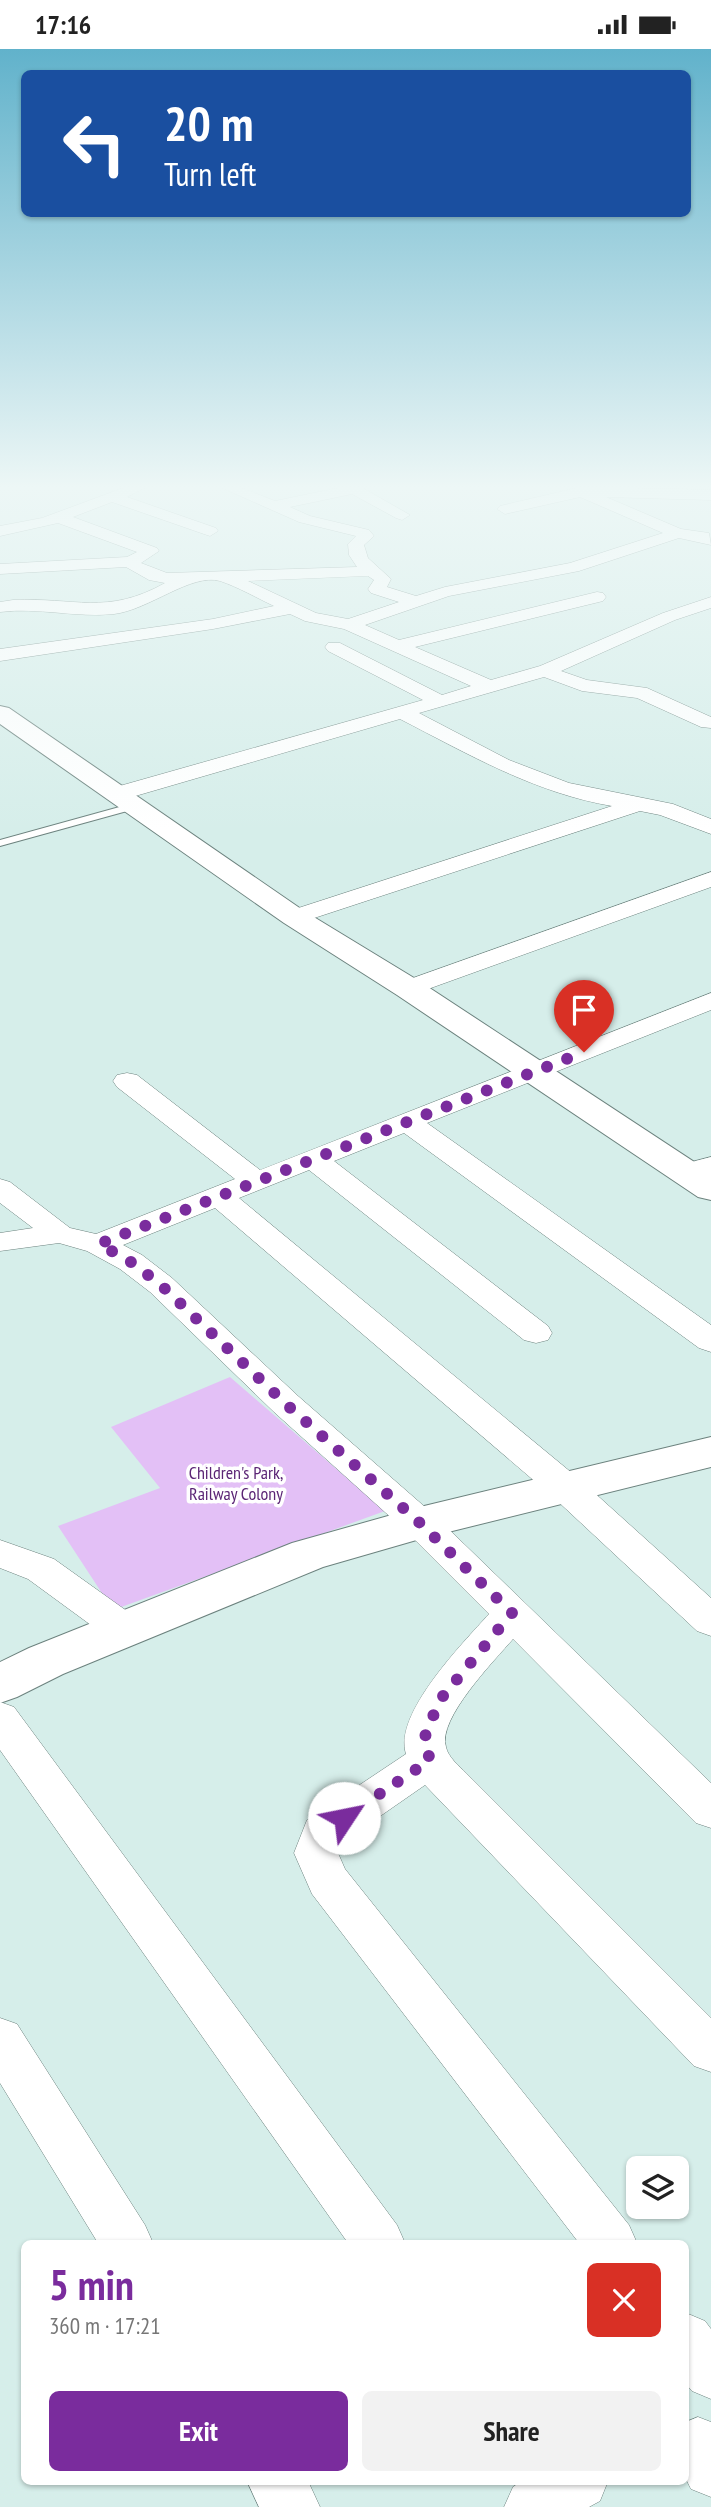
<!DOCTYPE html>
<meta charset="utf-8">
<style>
body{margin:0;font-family:"PT Sans Narrow",sans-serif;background:#f2f2f2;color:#222;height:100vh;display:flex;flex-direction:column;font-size:26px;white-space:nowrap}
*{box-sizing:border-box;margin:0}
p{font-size:23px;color:#767676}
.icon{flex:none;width:38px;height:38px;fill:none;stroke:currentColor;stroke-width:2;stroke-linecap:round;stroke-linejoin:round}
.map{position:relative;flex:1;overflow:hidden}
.side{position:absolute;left:21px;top:2191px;width:668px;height:245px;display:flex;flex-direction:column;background:#fff;border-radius:10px;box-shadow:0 2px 5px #0004}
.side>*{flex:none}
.banner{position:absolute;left:21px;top:21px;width:670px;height:147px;border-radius:10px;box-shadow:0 2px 5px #0004;background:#1a4fa0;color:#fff;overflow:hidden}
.controls{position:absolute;left:626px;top:2107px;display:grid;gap:14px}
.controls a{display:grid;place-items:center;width:63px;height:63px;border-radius:10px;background:#fff;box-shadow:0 2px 5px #0004;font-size:35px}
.pin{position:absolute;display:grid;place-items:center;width:60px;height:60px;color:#fff;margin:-72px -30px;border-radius:50% 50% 50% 0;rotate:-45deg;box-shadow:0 0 7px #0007}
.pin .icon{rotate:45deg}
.me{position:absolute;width:77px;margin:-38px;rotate:56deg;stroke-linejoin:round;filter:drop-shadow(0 0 5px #0008)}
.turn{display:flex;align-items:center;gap:24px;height:147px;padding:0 28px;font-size:32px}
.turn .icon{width:91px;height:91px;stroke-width:2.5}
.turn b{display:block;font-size:49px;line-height:60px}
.round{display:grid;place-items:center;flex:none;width:74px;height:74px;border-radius:10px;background:#f2f2f2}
.summary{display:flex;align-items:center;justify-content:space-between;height:119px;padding:0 28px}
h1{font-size:42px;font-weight:700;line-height:52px;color:#7a2c9d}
.primary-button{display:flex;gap:14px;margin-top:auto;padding:14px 28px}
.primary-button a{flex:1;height:80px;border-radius:10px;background:#7a2c9d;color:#fff;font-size:28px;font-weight:700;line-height:80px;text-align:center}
.primary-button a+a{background:#f2f2f2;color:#222}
.status{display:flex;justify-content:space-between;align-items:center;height:49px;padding:0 35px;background:#fff;direction:ltr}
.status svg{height:19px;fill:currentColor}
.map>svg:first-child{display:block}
.green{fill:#e3c0f6}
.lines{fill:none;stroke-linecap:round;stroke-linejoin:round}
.lane-casing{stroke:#6c827e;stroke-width:2}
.street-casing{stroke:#6c827e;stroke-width:1}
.secondary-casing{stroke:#6c827e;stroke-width:2}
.lane{fill:#fff;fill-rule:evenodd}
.street{fill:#fff;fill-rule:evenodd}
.secondary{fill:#fff;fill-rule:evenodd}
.route{stroke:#7a2c9d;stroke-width:12;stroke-dasharray:0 21.6}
.labels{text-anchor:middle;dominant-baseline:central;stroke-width:7;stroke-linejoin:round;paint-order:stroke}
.park-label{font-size:18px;fill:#5b2575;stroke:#fff}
</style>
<div class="status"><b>17:16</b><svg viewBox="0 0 49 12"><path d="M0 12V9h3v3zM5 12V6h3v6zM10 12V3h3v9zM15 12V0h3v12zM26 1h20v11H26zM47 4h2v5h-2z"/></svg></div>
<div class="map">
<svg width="711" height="2458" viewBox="0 0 711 2458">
<rect width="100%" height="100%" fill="#d6eeea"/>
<path class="green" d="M 230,1328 L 385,1462 L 113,1561 L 58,1477 L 160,1439 L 111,1378 Z"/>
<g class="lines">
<g class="lane-casing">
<path id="lane" d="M 134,754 L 139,757 L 138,759 L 0,797 L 0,791 Z"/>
</g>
<g class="street-casing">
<path id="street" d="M 126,438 L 146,438 L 127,448 L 216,479 L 218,482 L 210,487 L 204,485 L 112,453 L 73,468 L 157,499 L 159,502 L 141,514 L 167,524 L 357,518 L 349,506 L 348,495 L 356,487 L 299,473 L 220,438 L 239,438 L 275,452 L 343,438 L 361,438 L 410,466 L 402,471 L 396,469 L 352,445 L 290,458 L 310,467 L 369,481 L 374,487 L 364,496 L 368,509 L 391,530 L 387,538 L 416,547 L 445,538 L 570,514 L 663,484 L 580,448 L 505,465 L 497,460 L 500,457 L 581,438 L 711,441 L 711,451 L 606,448 L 681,480 L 709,484 L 711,496 L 679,489 L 579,522 L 449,547 L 365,576 L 399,591 L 597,543 L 603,544 L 606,548 L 603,552 L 415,598 L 491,631 L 540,617 L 663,564 L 711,548 L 711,559 L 675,571 L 561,622 L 587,631 L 647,639 L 711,668 L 711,679 L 701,678 L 637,649 L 582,642 L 544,628 L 419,664 L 509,711 L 569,734 L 673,755 L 711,770 L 711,785 L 660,766 L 640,762 L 302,873 L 294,875 L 286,873 L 282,868 L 286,863 L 612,757 C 535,744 468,705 400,670 L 125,750 L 109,750 L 106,745 L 109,740 L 423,651 L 328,602 L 325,598 L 328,594 L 340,594 L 442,646 L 471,637 L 344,580 L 305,572 L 290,565 L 213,580 L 0,612 L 0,600 L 213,570 L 274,557 C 257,549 238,538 220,532 C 191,524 149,561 114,565 C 76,569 38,558 0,563 L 0,553 L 13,551 C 75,548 106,567 165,534 L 149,531 L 126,518 L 0,525 L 0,515 L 127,508 L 137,503 L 58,474 L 0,487 L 0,477 L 42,469 ZM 368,527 L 374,531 L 368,540 L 371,544 L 399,553 L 348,570 L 316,564 L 248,532 Z
M 711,823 L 711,838 L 417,944 L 408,947 L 399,944 L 395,939 L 399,934 Z
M 711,944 L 711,961 L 427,1074 L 711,1276 L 711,1303 L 699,1299 L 404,1084 L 334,1112 L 548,1277 L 552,1284 L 548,1291 L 536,1294 L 524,1291 L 309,1121 L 239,1149 L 578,1429 L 711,1549 L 711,1587 L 697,1582 L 552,1447 L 215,1159 L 123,1196 L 142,1206 L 172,1229 L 298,1347 L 433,1465 L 711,1734 L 711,1779 L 696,1774 L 513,1590 C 495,1611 437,1670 446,1698 C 448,1708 459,1717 466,1724 L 711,1969 L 711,2023 L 694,2017 L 425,1736 L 340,1795 L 338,1804 L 345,1820 L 629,2176 L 637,2194 L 579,2194 L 312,1845 L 294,1804 L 307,1771 L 406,1705 C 393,1665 463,1594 489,1565 L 407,1483 L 274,1363 L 150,1243 L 120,1220 L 87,1202 L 59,1194 L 0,1202 L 0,1184 L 33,1179 L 0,1154 L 0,1130 L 10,1133 L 70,1179 L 96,1185 L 235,1130 L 117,1038 L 113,1032 L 117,1026 L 127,1024 L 137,1026 L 260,1121 Z
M 711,1108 L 711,1126 L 686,1132 L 676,1129 L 671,1123 L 676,1117 Z
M 0,1491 L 54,1510 L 138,1570 L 143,1580 L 138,1590 L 124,1595 L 110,1590 L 28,1530 L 0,1519 Z
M 0,1653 L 14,1658 L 397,2176 L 405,2194 L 348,2194 L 0,1701 Z
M 0,1969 L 17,1975 L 145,2176 L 153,2194 L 98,2194 L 0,2034 Z
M 686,2264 L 705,2272 L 711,2280 L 711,2350 L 692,2342 L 686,2335 Z
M 698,2368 L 711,2373 L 711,2448 L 691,2440 L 686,2430 L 686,2373 Z
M 247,2432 L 308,2432 L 320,2458 L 259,2458 Z
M 522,2432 L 608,2432 L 600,2452 L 589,2458 L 504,2458 L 513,2438 Z"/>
</g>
<g class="secondary-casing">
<path id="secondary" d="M 0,657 L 9,659 L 304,862 L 419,932 L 711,1124 L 711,1151 L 698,1148 L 397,946 L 284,874 L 0,675 Z
M 711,1388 L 711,1418 L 420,1490 L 323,1518 L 63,1625 L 17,1648 L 0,1654 L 0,1613 L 29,1599 L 292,1494 L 420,1458 Z"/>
</g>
<use href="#lane" class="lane"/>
<use href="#street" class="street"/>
<use href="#secondary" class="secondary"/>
</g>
<linearGradient id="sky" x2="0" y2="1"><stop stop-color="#61b2cb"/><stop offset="0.56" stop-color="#edf7f6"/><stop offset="1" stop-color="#edf7f6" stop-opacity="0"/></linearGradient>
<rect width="711" height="782" fill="url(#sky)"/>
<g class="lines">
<path class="route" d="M 344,1769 L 430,1711 L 424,1690 L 439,1652 L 512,1564 L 420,1474 L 286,1355 L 161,1236 L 131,1213 L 99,1195 L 584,1003"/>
</g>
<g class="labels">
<g class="park-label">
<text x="236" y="1423">Children's Park,<tspan x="236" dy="21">Railway Colony</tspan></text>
</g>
</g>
</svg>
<div class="controls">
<a><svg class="icon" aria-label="layers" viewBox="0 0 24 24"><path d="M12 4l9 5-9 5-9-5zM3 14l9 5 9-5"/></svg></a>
</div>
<div class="pin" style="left:584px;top:1003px;background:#d93025"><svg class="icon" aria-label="arrive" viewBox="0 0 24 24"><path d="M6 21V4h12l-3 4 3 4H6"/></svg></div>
<svg class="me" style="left:344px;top:1769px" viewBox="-20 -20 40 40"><circle r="19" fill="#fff"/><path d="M0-13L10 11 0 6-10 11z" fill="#7a2c9d"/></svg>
<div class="banner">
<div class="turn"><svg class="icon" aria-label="left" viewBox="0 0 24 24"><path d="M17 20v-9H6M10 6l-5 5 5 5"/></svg><div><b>20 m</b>Turn left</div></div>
</div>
<section class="side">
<div class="summary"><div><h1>5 min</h1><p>360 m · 17:21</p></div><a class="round" style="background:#d93025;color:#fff"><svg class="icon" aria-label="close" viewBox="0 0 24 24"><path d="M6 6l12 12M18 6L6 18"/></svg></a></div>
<div class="primary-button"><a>Exit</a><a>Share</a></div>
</section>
</div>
